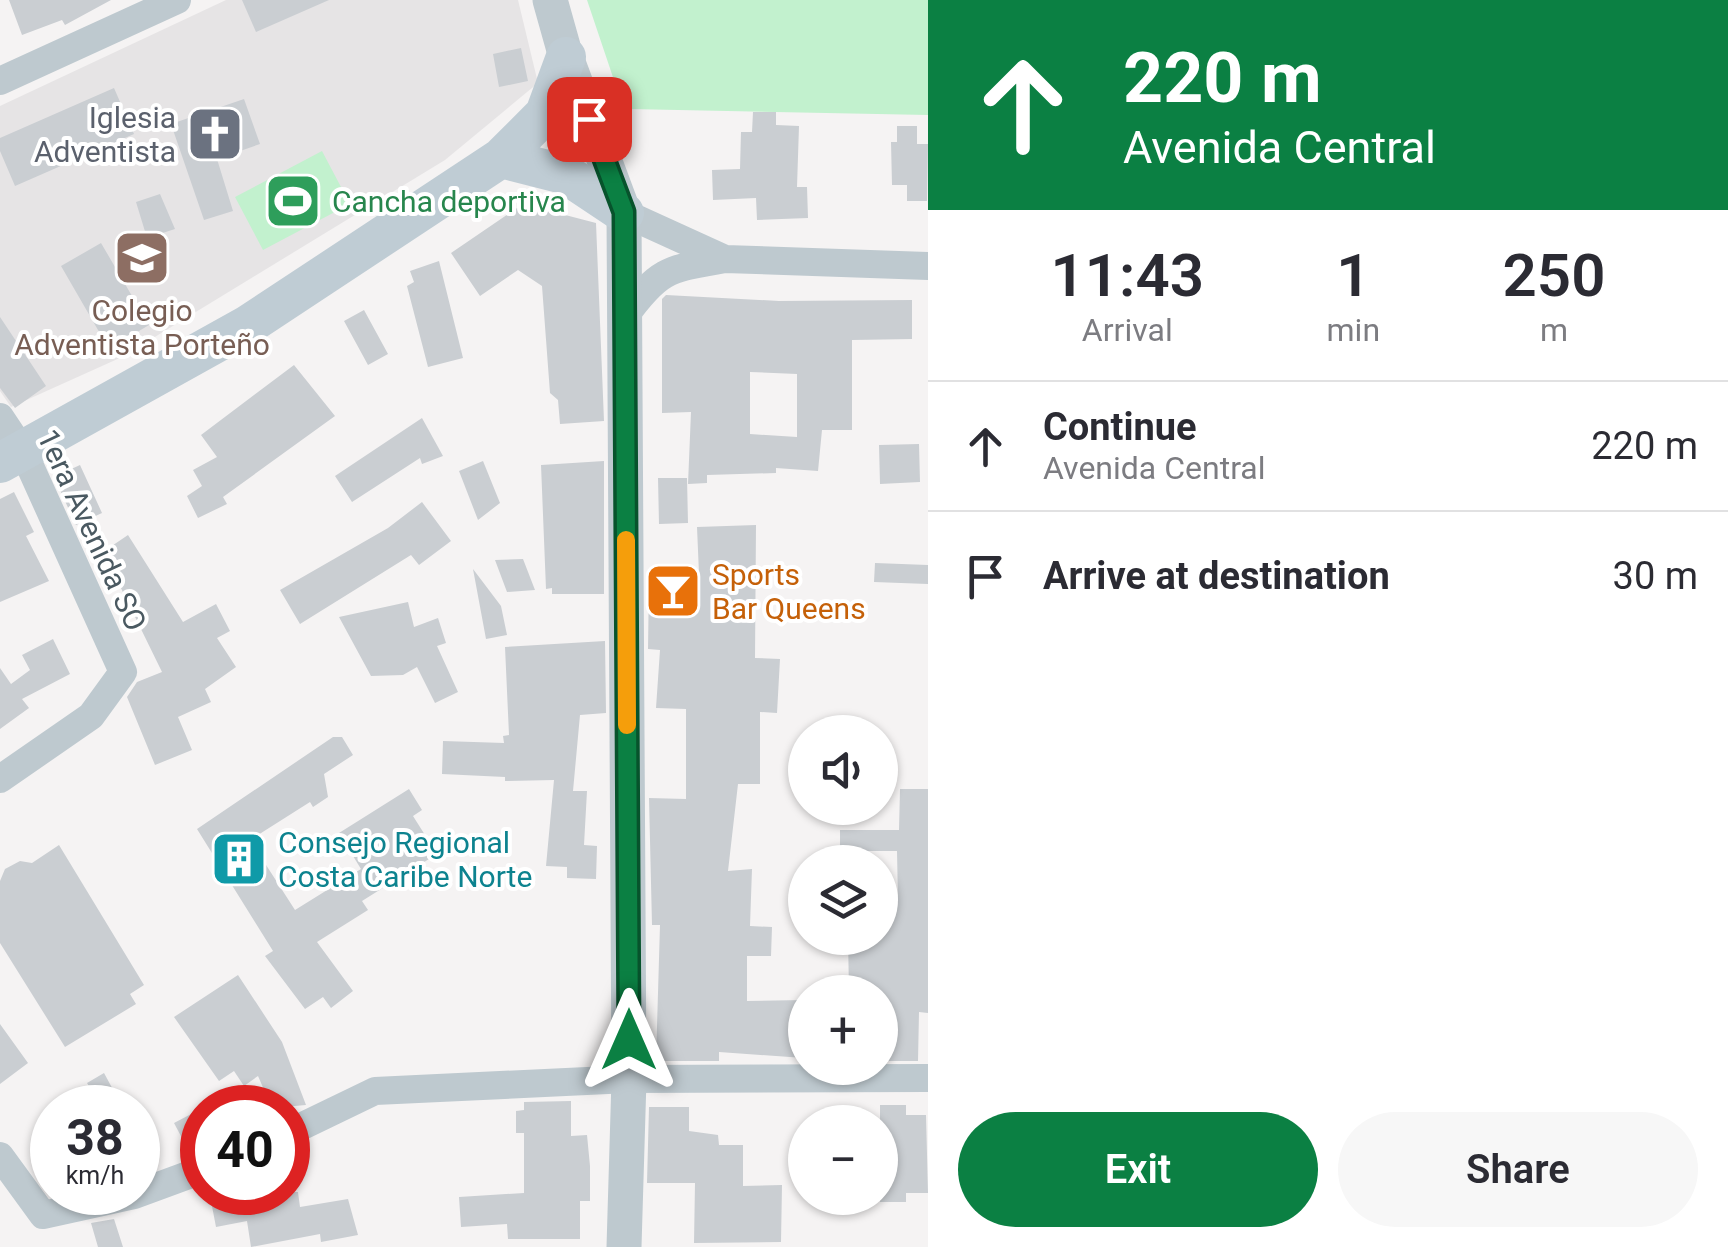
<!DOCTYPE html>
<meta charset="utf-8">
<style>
body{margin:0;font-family:Roboto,sans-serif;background:#f7f7f7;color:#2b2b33;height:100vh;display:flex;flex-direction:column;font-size:38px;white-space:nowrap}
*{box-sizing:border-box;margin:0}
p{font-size:32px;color:#7c7c81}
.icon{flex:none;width:55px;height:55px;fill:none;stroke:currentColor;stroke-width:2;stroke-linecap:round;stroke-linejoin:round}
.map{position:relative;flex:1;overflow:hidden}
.details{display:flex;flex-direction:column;background:#fff;width:800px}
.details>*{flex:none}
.banner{background:#0b8043;color:#fff;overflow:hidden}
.buttons{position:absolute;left:788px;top:715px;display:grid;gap:20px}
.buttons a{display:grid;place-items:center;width:110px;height:110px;border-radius:50%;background:#fff;box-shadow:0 2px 8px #0004;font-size:50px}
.speed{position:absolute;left:30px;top:1085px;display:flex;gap:20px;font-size:50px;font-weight:700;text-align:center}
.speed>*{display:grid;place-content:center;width:130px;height:130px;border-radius:50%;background:#fff;box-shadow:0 2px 8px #0004;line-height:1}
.speed small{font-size:25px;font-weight:400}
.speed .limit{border:15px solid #d22;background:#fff;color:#111}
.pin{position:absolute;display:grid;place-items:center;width:85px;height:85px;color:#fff;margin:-42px;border-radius:20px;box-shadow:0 5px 15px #0006}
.me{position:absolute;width:110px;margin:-55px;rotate:0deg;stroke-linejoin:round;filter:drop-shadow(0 0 8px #0008)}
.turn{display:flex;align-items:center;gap:35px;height:210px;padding:0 30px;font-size:45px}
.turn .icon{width:130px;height:130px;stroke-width:2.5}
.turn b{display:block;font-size:70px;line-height:85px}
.eta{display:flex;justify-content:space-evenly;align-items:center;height:170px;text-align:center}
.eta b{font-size:60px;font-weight:600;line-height:70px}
.button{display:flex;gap:20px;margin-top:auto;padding:20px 30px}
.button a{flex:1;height:115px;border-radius:60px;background:#0b8043;color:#fff;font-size:40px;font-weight:600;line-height:115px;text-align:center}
.button a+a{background:#f7f7f7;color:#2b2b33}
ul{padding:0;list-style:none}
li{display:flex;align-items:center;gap:30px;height:130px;padding:0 30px;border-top:2px solid #e1e1e2}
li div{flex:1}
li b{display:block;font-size:38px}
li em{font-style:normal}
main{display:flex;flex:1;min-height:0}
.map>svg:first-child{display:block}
.education{fill:#e6e4e5}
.green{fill:#c2f1ce}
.building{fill:#caced2;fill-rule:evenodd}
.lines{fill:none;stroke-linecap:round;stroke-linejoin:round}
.minor{stroke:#bec9cf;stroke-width:28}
.tertiary{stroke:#bec9cf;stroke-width:35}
.secondary{stroke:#bfccd4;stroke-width:40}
.route-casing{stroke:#07532c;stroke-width:25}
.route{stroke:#0b8043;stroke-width:18}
.slow{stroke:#f59e0b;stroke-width:18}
.labels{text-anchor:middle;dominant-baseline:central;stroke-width:8;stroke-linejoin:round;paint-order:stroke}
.worship-label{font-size:30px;fill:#5b616d;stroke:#fff;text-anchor:end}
.leisure-label{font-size:30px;fill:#27864d;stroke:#fff;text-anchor:start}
.education-label{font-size:30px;fill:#785e54;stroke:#fff}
.street-label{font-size:30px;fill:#4a5961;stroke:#fff}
.food-label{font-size:30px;fill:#c56008;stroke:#fff;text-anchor:start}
.culture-label{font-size:30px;fill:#0d838f;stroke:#fff;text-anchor:start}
</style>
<main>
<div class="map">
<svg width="928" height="1247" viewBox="0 0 928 1247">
<rect width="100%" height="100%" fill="#f5f3f3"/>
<path class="education" d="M 226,0 L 518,0 L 538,83 L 445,160 L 122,357 L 11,407 L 0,391 L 0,106 Z"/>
<path class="green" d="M 587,0 L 928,0 L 928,115 L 629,109 L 622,104 Z
M 322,151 L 350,204 L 263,250 L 235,197 Z"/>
<path class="building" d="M 9,0 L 111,0 L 65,25 L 62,20 L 22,35 Z
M 242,0 L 329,0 L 256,32 Z
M 521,48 L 528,81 L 499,87 L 493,54 Z
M 114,88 L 134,134 L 15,186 L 0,151 L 0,138 Z
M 244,99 L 260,144 L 217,159 L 233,211 L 204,220 L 171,124 Z
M 753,112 L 776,112 L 776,125 L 799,126 L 797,187 L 807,187 L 808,218 L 757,220 L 756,198 L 713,200 L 712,170 L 740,169 L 741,132 L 752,132 Z
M 897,126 L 917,126 L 917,144 L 928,144 L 927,201 L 907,201 L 907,185 L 892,185 L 891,142 L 897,142 Z
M 160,194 L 175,229 L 147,238 L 136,202 Z
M 523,204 L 596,223 L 604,421 L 560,424 L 558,400 L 550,393 L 542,286 L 518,270 L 480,296 L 451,253 Z
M 101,243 L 149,325 L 109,349 L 61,266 Z
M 439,261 L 463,358 L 428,367 L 407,286 L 414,282 L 410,271 Z
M 666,295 L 779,301 L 912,300 L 912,339 L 852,340 L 852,430 L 822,430 L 818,471 L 776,468 L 776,473 L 707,475 L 707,483 L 688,484 L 691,412 L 662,413 L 662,299 ZM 750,372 L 797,374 L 797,437 L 750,434 Z
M 364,310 L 388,354 L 368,365 L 344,321 Z
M 0,317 L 46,386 L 15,408 L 0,388 Z
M 294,365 L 335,416 L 223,497 L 227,504 L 198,518 L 187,496 L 202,486 L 193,470 L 217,457 L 201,435 Z
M 422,418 L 443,456 L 422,464 L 420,458 L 352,502 L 335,476 Z
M 919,444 L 920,482 L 880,484 L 879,445 Z
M 483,461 L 500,503 L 478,520 L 459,471 Z
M 604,461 L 604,594 L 552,594 L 552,588 L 546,589 L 541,465 Z
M 80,465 L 102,513 L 76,525 L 54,477 Z
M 658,478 L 687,478 L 688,523 L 659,524 Z
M 14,492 L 34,532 L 26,536 L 49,581 L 0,602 L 0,499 Z
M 422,502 L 451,541 L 419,565 L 411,555 L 300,624 L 280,590 L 388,528 Z
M 756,525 L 755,658 L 780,659 L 777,713 L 760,712 L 760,784 L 738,784 L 728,871 L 752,869 L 750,926 L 772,927 L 771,956 L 747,956 L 747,1001 L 803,1000 L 804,1058 L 719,1052 L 719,1061 L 656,1061 L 660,925 L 652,925 L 649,798 L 686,799 L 686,709 L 656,708 L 660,650 L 648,649 L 649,580 L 691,581 L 691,574 L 699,574 L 697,527 Z
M 128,535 L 183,622 L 216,604 L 230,631 L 217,638 L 236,667 L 205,689 L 211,702 L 178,717 L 192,750 L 155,765 L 127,697 L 137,682 L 162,672 L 118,582 L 113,585 L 94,558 Z
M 523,559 L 535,590 L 507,592 L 495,560 Z
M 875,563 L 928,565 L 928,584 L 874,582 Z
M 473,569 L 501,606 L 507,635 L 486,639 Z
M 408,602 L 414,627 L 438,618 L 446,643 L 437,646 L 458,692 L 435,703 L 417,667 L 403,675 L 371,676 L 339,617 Z
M 53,639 L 70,674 L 22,699 L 29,708 L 0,729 L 0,668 L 11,684 L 30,670 L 22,655 Z
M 605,641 L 606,713 L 580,715 L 573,791 L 587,791 L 584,845 L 597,846 L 596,879 L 567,878 L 567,867 L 546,866 L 554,780 L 505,781 L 505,777 L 442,774 L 443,741 L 504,743 L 503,736 L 509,735 L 505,647 Z
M 333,737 L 342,737 L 353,755 L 324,774 L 328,797 L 313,807 L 310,802 L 250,840 L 295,910 L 361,869 L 339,833 L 409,789 L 422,810 L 413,816 L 437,854 L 362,901 L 368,910 L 317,942 L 353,991 L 331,1008 L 323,997 L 305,1009 L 265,956 L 273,951 L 197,829 Z
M 900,789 L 928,789 L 928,1013 L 919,1012 L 918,1061 L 880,1061 L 880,992 L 849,992 L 848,938 L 880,938 L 880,901 L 898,901 L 897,851 L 840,851 L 840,830 L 899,830 Z
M 59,845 L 144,985 L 130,994 L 136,1004 L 65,1047 L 0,943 L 0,881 L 5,869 L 20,861 L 32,863 Z
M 238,975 L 282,1042 L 306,1105 L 272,1108 L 258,1076 L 244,1086 L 234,1071 L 219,1081 L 174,1017 Z
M 0,1024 L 28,1063 L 0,1084 Z
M 104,1073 L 123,1108 L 102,1108 L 87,1083 Z
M 571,1101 L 571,1136 L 587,1135 L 590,1166 L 590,1201 L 580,1201 L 580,1239 L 508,1239 L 507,1224 L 461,1227 L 459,1197 L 524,1193 L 524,1133 L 516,1133 L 516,1111 L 524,1110 L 524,1102 Z
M 880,1105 L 906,1105 L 906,1115 L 926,1115 L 928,1193 L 906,1193 L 906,1202 L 880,1202 Z
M 649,1107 L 689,1107 L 689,1131 L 718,1135 L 719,1145 L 743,1145 L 743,1186 L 782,1185 L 781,1242 L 694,1243 L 695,1183 L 647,1183 Z
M 195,1112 L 202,1126 L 202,1153 L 191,1155 L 174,1123 Z
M 236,1192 L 298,1192 L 300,1207 L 348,1199 L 358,1235 L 321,1242 L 320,1234 L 251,1247 L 247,1221 L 216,1227 L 211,1201 L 237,1196 Z
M 114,1219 L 123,1247 L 98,1247 L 91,1223 Z"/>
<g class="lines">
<path class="minor" d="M 0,81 L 177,0
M 624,213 L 725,259 L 928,266
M 625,316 C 660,268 669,269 725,259
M 0,417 L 24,453 L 123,672 L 91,716 L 0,779
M 288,1133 L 375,1091 L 629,1079 L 928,1078
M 0,1156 L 43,1215 L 134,1195 L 202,1170"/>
<path class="tertiary" d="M 550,0 L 566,57 L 624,213 L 629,1079 L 624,1247"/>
<path class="secondary" d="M 501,158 L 567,175 L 624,213
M 0,463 L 248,325 L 501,158 L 545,114 L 566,57"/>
</g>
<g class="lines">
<g class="route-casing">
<path id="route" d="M 589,119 L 624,212 L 629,1040"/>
</g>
<use href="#route" class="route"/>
<path class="slow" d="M 626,540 L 627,725"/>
</g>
<defs>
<g id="church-square" transform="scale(2.875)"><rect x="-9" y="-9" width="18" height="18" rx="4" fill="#6b7280" stroke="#fff"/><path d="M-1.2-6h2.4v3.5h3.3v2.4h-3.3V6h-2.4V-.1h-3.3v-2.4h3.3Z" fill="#fff"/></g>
<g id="stadium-square" transform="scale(2.875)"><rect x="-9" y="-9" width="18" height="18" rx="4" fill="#2e9e5b" stroke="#fff"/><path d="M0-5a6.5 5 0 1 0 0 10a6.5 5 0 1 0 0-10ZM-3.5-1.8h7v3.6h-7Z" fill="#fff"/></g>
<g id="school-square" transform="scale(2.875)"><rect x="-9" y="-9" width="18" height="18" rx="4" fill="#8d6e63" stroke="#fff"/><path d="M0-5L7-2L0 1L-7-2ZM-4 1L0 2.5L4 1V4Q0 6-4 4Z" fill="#fff"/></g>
<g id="bar-square" transform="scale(2.875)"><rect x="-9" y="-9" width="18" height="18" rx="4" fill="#e8710a" stroke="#fff"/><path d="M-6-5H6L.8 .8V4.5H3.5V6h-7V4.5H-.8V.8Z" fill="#fff"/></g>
<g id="building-square" transform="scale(2.875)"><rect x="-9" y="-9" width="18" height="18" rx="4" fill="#0f9aa8" stroke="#fff"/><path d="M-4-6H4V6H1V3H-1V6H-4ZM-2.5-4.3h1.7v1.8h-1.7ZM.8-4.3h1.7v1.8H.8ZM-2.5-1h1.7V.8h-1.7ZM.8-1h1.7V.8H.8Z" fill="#fff"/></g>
</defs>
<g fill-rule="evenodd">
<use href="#church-square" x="215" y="134"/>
<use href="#stadium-square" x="293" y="201"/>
<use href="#school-square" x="142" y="258"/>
<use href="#bar-square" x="673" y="591"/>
<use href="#building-square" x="239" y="859"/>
</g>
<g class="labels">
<g class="worship-label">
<text x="176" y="117">Iglesia<tspan x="176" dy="34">Adventista</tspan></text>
</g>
<g class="leisure-label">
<text x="332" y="201">Cancha deportiva</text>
</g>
<g class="education-label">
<text x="142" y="310">Colegio<tspan x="142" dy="34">Adventista Porteño</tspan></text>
</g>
<g class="street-label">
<text transform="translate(92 530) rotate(65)">1era Avenida SO</text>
</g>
<g class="food-label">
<text x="712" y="574">Sports<tspan x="712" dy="34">Bar Queens</tspan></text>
</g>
<g class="culture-label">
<text x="278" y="842">Consejo Regional<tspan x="278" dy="34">Costa Caribe Norte</tspan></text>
</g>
</g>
</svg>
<div class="buttons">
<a><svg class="icon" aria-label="sound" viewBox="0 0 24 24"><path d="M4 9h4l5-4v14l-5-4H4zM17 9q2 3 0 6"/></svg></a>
<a><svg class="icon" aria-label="layers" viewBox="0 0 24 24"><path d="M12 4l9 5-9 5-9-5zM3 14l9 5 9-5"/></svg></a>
<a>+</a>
<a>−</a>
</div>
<div class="speed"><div>38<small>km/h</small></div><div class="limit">40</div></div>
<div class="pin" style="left:589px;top:119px;background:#d93025"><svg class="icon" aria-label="arrive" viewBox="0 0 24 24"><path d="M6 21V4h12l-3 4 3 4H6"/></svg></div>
<svg class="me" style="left:629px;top:1040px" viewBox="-20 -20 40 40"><path d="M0-17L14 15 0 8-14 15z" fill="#0b8043" stroke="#fff" stroke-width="4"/></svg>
</div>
<section class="details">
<div class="banner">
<div class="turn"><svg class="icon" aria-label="ahead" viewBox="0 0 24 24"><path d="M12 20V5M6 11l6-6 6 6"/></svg><div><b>220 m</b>Avenida Central</div></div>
</div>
<div class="eta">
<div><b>11:43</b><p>Arrival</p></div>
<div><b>1</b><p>min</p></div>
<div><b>250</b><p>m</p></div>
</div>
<ul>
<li><svg class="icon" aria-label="ahead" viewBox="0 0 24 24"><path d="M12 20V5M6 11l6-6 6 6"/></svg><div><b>Continue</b><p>Avenida Central</p></div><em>220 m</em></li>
<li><svg class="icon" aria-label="arrive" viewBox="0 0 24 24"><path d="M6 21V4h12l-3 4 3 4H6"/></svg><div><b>Arrive at destination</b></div><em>30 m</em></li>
</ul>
<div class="button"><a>Exit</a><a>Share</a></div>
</section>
</main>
